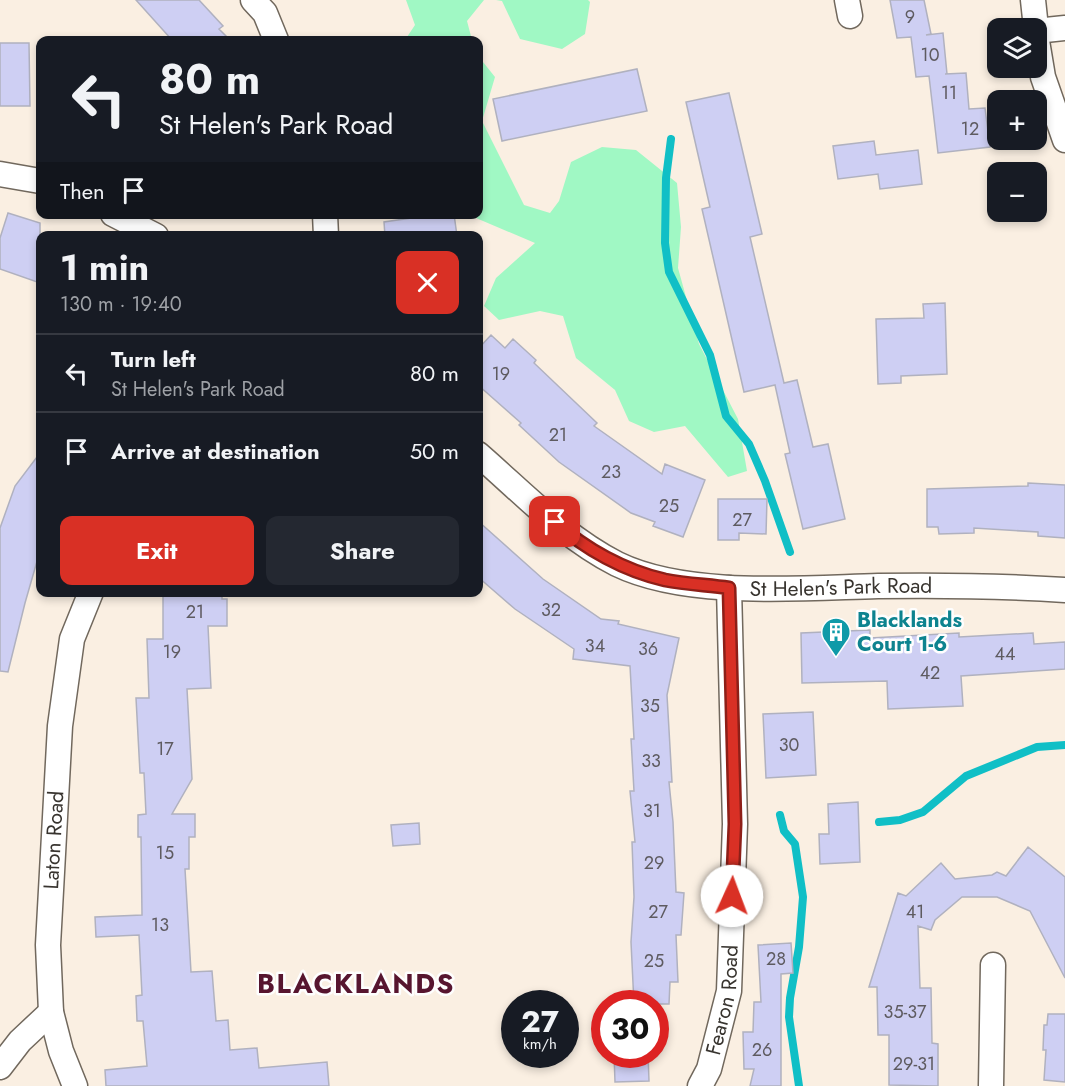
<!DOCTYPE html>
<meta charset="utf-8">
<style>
body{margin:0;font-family:Jost,sans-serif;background:#242831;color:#f1f3f6;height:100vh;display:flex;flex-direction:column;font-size:22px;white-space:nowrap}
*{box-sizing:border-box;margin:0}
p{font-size:20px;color:#9ea1a6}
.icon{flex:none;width:33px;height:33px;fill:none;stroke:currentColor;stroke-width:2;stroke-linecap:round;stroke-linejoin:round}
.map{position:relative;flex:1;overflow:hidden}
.panel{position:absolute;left:36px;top:231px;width:447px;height:366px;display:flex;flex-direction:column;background:#171b24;border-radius:12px;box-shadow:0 3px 9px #0003}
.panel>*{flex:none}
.banner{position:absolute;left:36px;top:36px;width:447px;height:183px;border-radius:12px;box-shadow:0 3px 9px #0003;background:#171b24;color:#f1f3f6;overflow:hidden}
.tools{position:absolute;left:987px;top:18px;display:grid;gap:12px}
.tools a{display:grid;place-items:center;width:60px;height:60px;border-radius:12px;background:#171b24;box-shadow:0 3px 9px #0003;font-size:30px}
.speed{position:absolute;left:501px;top:990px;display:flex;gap:12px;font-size:30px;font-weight:700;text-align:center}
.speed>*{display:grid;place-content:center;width:78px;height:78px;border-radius:50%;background:#171b24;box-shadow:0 3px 9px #0003;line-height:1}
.speed small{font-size:15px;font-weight:400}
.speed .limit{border:9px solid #d22;background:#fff;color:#111}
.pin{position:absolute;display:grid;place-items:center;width:51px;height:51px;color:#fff;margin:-26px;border-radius:12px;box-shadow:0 3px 9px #0006}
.me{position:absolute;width:66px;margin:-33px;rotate:2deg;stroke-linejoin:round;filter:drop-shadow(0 0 4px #0008)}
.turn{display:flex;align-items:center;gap:21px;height:126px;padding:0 24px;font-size:27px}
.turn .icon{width:78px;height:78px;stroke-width:2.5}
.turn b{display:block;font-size:42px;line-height:51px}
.then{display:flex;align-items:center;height:57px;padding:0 24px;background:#0003;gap:12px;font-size:22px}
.round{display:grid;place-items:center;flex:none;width:63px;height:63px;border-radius:12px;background:#242831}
.summary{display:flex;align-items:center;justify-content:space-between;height:102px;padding:0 24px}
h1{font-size:36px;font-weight:700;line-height:45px}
.cta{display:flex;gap:12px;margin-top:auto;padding:12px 24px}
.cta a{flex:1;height:69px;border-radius:12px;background:#d93025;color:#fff;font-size:24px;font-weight:700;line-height:69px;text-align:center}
.cta a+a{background:#242831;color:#f1f3f6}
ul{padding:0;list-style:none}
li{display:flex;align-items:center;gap:18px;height:78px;padding:0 24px;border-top:2px solid #363941}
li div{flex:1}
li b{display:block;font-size:22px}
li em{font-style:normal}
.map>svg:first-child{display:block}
.green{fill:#a0f8c4}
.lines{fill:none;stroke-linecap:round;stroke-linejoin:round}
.stream{stroke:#10bfc6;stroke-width:8}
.building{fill:#cecff3;stroke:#b0b1bf;stroke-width:1.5}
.street-casing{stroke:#71685d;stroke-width:27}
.street{stroke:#fff;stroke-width:24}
.route-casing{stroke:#8d1f18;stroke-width:15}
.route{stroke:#d93025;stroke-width:10}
.labels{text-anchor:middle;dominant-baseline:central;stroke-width:5;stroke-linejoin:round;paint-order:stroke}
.number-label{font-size:18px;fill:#5e5b60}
.street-label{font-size:21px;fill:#38342f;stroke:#fefefe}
.culture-label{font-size:21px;font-weight:bold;fill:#0d838f;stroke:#fefefe;text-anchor:start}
.district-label{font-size:27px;font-weight:bold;letter-spacing:1.5px;fill:#57152f;stroke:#fefefe}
</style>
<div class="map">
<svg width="1065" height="1086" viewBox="0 0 1065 1086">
<rect width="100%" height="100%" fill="#faefe2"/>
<path class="green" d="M 406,0 L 484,0 L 467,21 L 472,40 L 405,40 L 415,25 Z
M 496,0 L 588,0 L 590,2 L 585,34 L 562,49 L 520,39 L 502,1 Z
M 479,57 L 495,77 L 482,121 L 524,205 L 550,213 L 559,201 L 571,162 L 602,147 L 636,150 L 677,183 L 681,227 L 678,268 L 699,344 L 738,419 L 747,471 L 728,477 L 685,426 L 654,432 L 629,421 L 615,390 L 576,358 L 563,316 L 540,311 L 499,320 L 484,306 L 496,278 L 535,243 L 469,215 L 478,214 Z"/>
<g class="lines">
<path class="stream" d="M 671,139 L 666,178 L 665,243 L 669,272 L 710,355 L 726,416 L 749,444 L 765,481 L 790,552
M 780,815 L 784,831 L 795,844 L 803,897 L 799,947 L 790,998 L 789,1017 L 799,1086
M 879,822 L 900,820 L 923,812 L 966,776 L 1037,747 L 1065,745"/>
</g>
<path class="building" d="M 136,0 L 199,0 L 223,26 L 219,29 L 230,40 L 172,40 Z
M 890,0 L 924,0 L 931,34 L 926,35 L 943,33 L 947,74 L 945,74 L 966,73 L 969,109 L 985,108 L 990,147 L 938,153 L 929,76 L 916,77 L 911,37 L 897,38 Z
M 0,43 L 29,43 L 30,106 L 0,106 Z
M 637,69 L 647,111 L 502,141 L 493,99 Z
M 729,93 L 762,234 L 750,237 L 784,383 L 797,380 L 813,447 L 828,444 L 845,519 L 803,529 L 785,454 L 790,453 L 775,385 L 744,392 L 702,209 L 710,207 L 686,102 Z
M 874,141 L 876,155 L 918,150 L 922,184 L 880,189 L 878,174 L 838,179 L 833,146 Z
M 8,213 L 40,223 L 40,283 L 0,269 L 0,238 Z
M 439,214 L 454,214 L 457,236 L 385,236 L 384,222 Z
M 945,303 L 947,374 L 901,376 L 901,383 L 878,384 L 876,319 L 924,318 L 923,304 Z
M 491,335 L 505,348 L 513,339 L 536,360 L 534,363 L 597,423 L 594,426 L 662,474 L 665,464 L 705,480 L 683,537 L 653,526 L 655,522 L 631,513 L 559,462 L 519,425 L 521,423 L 478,385 L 478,349 Z
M 40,453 L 40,551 L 25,603 L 8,672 L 0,671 L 0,528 L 15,486 Z
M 1028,483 L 1065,485 L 1065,538 L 1038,536 L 1038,532 L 974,528 L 974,533 L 939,534 L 938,527 L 927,527 L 927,489 L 1028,486 Z
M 718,499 L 767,499 L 766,534 L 739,533 L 739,540 L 718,540 Z
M 478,521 L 543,579 L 601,619 L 619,621 L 618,624 L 679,638 L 667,695 L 672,782 L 669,782 L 673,822 L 676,892 L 684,893 L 681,935 L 676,935 L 678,982 L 670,982 L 669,1004 L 634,1004 L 631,942 L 634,897 L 632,842 L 635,842 L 630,791 L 634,791 L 631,739 L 634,739 L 630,666 L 573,659 L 574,649 L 515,609 L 478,577 Z
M 163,592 L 222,592 L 222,599 L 227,599 L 227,626 L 208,626 L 211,688 L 187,689 L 192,779 L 172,814 L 195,814 L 195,837 L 189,837 L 189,869 L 185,869 L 191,972 L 212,971 L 216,1021 L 228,1020 L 230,1050 L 257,1048 L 259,1068 L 327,1062 L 329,1086 L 106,1086 L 105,1070 L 147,1066 L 143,1021 L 137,1021 L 136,996 L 142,995 L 139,935 L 96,937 L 95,917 L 142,915 L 141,837 L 138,837 L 138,815 L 146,814 L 144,773 L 140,773 L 136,698 L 149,698 L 147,639 L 163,639 Z
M 870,630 L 870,638 L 959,633 L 959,637 L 1033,633 L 1034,644 L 1065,642 L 1065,669 L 961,676 L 963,706 L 888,709 L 887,681 L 802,683 L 801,633 Z
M 813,712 L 816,775 L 766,778 L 763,714 Z
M 858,802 L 860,862 L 820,864 L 819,834 L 829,834 L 828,804 Z
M 419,823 L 420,844 L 393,846 L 391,825 Z
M 1028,847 L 1065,877 L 1065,978 L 1030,911 L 997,897 L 962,897 L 935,920 L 931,930 L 918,926 L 920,988 L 931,988 L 932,1043 L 938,1044 L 938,1086 L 889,1085 L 889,1035 L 878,1035 L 877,987 L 869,987 L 898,893 L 906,896 L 941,863 L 955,879 L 992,875 L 997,872 L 1006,876 Z
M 791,943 L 793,973 L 781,974 L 781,1086 L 750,1086 L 754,1069 L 744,1069 L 743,1032 L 753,1032 L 754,1002 L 761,1002 L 758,945 Z
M 1048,1014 L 1065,1014 L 1065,1082 L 1044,1080 L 1046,1050 L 1043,1050 L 1044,1025 L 1047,1025 Z
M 614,1054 L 648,1054 L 649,1081 L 615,1082 Z"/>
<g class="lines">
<g class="street-casing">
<g id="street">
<path d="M 253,0 L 265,13 L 276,40"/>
<path d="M 847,0 L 850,16"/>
<path d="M 1033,0 L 1036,28"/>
<path d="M 1036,31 L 1065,28"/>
<path d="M 1036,35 L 1043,77 L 1065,140"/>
<path d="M 0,174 L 40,181"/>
<path d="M 113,214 L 156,236"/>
<path d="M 325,214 L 326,236"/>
<path id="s1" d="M 478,454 C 523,493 564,537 617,564 C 687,598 801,588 878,586 C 941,585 1003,586 1065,590"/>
<path d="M 0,1067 L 20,1041 L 51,1012"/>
<path id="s2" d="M 75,1086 L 61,1051 L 51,1012 L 48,945 L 60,726 L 72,639 L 91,592"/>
<path id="s3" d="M 700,1086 L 709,1069 L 729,991 L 735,824 L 729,588"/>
<path d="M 991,1086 L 993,965"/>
</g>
</g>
<use href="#street" class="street"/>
</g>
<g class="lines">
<g class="route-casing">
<path id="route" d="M 555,522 C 585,549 625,571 665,580 C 686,584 708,585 729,588 L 735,824 L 732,896"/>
</g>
<use href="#route" class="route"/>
</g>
<defs>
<g id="building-pin" transform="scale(1.5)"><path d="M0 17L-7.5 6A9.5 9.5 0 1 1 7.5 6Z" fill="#0f9aa8" stroke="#fefefe"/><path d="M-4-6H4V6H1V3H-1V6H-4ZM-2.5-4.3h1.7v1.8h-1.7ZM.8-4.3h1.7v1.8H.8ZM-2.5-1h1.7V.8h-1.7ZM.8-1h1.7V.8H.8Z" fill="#fff"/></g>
</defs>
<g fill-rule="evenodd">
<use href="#building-pin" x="836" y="632"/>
</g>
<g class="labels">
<g class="number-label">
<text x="910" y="17">9</text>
<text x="930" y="55">10</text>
<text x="949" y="93">11</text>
<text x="970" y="129">12</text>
<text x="501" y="374">19</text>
<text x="558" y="435">21</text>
<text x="611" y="472">23</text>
<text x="669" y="506">25</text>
<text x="742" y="520">27</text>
<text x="551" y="610">32</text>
<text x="195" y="612">21</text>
<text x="595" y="646">34</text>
<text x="648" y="649">36</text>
<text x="172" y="652">19</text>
<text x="1005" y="654">44</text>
<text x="930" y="673">42</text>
<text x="650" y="706">35</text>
<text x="789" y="745">30</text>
<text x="165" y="749">17</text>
<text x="651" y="761">33</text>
<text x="652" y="811">31</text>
<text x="165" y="853">15</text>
<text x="654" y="863">29</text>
<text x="658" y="912">27</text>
<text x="915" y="912">41</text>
<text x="160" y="925">13</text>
<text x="776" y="959">28</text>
<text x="654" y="961">25</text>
<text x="905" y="1012">35-37</text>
<text x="762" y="1050">26</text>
<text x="914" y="1064">29-31</text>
</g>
<g class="street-label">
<text stroke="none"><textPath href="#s1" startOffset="405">St Helen's Park Road</textPath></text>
<text stroke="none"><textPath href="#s2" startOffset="250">Laton Road</textPath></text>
<text stroke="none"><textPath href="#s3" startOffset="90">Fearon Road</textPath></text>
</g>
<g class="culture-label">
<text x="857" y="620">Blacklands<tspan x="857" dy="24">Court 1-6</tspan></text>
</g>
<g class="district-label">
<text x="356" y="983">BLACKLANDS</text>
</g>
</g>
</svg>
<div class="tools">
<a><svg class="icon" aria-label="layers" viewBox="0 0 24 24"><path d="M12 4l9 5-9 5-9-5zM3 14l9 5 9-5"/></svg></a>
<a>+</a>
<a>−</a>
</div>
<div class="speed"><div>27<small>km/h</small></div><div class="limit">30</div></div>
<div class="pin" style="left:555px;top:522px;background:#d93025"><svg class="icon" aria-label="arrive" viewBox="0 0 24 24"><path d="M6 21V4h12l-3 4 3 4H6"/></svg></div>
<svg class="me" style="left:732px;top:896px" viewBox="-20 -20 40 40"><circle r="19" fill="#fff"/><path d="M0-13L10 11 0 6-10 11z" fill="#d93025"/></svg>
<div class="banner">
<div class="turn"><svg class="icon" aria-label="left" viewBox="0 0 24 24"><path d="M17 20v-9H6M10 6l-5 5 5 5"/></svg><div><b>80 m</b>St Helen's Park Road</div></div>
<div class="then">Then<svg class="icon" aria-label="arrive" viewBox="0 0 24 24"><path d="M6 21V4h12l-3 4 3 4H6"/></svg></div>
</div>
<section class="panel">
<div class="summary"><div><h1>1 min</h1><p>130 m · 19:40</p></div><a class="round" style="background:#d93025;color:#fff"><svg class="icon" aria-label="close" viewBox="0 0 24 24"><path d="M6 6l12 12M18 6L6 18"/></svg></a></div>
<ul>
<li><svg class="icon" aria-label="left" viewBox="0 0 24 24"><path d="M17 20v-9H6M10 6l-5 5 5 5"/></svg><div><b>Turn left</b><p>St Helen's Park Road</p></div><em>80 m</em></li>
<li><svg class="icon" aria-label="arrive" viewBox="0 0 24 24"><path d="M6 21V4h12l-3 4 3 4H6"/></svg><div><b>Arrive at destination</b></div><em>50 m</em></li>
</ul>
<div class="cta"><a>Exit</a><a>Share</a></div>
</section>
</div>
